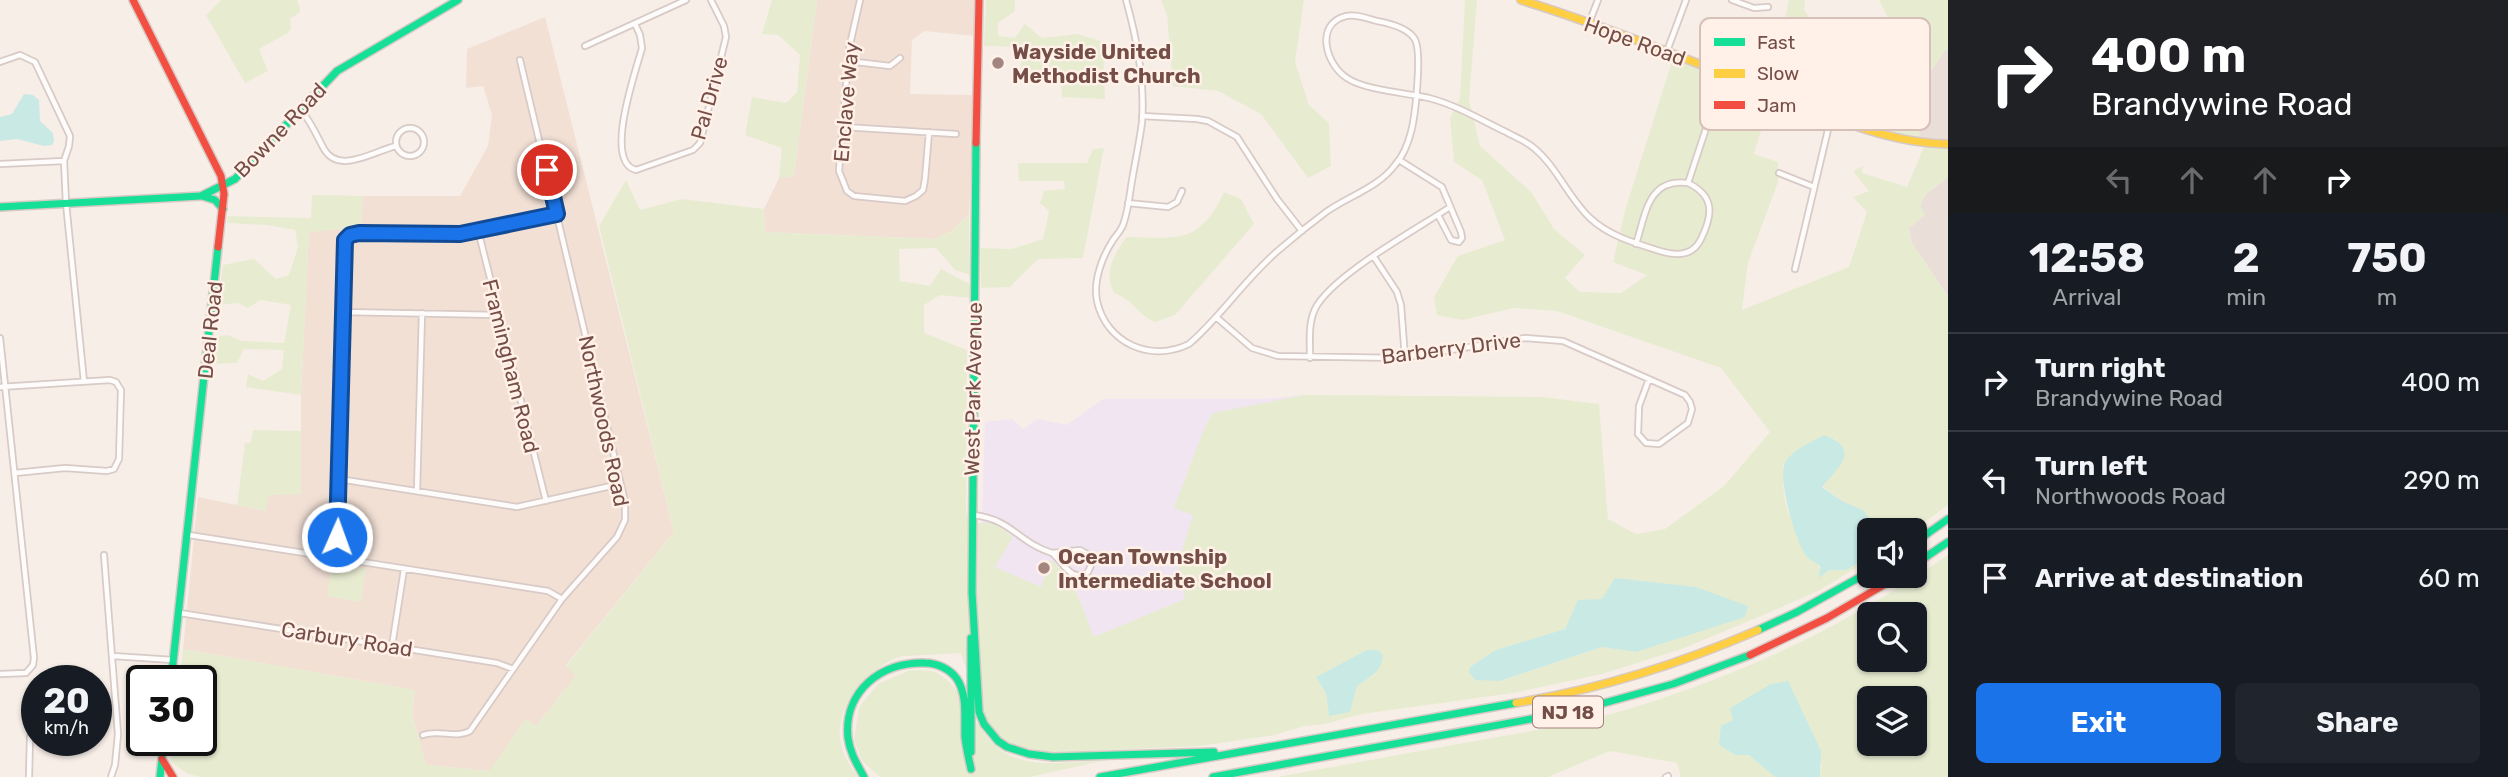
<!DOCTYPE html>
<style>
body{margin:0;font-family:Rubik,sans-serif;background:#20242c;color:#f1f3f6;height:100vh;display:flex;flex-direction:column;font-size:26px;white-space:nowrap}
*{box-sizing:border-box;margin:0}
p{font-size:23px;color:#9ea1a6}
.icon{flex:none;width:38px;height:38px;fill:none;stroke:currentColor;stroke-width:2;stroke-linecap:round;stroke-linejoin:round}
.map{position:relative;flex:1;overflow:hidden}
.drawer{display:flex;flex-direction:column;background:#171b24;width:560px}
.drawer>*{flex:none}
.hud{background:#202124;color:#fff;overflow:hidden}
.buttons{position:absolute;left:1857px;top:518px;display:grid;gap:14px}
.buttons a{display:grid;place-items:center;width:70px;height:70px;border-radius:10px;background:#171b24;box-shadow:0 2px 5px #0004;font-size:35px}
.speed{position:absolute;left:21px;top:665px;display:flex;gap:14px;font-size:35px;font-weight:700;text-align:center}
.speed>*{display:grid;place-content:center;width:91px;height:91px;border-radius:50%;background:#171b24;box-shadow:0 2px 5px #0004;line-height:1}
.speed small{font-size:18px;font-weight:400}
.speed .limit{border:4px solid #111;border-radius:10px;background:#fff;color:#111}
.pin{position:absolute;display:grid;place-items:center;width:60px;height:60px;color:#fff;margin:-30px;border:4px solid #fff;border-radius:50%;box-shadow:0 2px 7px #0007}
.me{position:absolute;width:77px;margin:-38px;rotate:2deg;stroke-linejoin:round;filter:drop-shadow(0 0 5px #0008)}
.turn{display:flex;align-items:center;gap:24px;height:147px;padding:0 28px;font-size:32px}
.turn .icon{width:91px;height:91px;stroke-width:2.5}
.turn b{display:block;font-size:49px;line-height:60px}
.lanes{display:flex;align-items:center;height:66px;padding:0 28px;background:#0003;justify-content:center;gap:35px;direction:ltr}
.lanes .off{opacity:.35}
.eta{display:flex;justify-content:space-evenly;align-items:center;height:119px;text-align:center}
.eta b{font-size:42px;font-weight:700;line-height:49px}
.button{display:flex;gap:14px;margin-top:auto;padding:14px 28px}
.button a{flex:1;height:80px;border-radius:10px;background:#1a73e8;color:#fff;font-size:28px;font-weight:700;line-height:80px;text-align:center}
.button a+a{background:#20242c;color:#f1f3f6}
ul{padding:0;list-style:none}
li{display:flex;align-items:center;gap:21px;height:98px;padding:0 28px;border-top:2px solid #363941}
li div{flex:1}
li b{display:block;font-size:26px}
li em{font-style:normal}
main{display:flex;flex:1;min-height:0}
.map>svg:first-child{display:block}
.residential{fill:#f2e0d5}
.industrial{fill:#eaded9}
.education{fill:#f0e5f1}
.green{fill:#e7ecd1;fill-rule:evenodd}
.water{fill:#c9e9e5}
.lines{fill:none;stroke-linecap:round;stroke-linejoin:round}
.street-casing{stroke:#d8cac6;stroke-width:8}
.fast-casing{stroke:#d7c9c4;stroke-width:10}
.slow-casing{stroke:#d7c9c4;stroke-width:10}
.jam-casing{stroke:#d7c9c4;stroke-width:10}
.street{stroke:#fefcfb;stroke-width:4.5}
.fast{stroke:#16e098;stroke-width:7}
.slow{stroke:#ffcf43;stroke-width:7}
.jam{stroke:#f24e42;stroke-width:7}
.route-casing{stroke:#114b97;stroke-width:18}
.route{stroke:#1a73e8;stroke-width:12}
.poi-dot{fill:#a2867f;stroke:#fff1e8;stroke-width:2.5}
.labels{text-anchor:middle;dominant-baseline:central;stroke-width:5;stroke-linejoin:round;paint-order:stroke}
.shield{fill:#fff1e8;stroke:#9e7f77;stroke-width:2}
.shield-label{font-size:19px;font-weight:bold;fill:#754e47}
.street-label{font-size:21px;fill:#754e47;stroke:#fff1e8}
.poi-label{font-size:21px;font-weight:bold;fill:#754e47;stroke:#fff1e8;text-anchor:start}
.key{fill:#fff1e8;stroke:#d6c0b8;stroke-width:2}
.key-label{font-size:19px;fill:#754e47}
</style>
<main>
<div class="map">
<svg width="1948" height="777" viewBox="0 0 1948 777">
<rect width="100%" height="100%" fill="#f7eee7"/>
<path class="residential" d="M 817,0 L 975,0 L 975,36 L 924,31 L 912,40 L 910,94 L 974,95 L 969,214 L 952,231 L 935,239 L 765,232 L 764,209 L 779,178 L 794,176 Z
M 545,17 L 674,532 L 566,665 L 576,676 L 536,726 L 526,720 L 490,771 L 426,765 L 412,714 L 415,690 L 183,649 L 198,497 L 265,511 L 269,495 L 301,493 L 301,395 L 309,232 L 361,227 L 363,196 L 460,196 L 488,146 L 492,115 L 483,86 L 466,88 L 467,49 Z"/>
<path class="industrial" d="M 1946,49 L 1948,50 L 1948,144 L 1918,140 L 1927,76 Z
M 1948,177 L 1948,296 L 1911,242 L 1909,228 L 1925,215 L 1919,206 L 1926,194 Z"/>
<path class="education" d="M 1305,395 L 1200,746 L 983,718 L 961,653 L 902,656 L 895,658 L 966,512 L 972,525 L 982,522 L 985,422 L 1012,419 L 1023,429 L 1038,419 L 1067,425 L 1103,399 L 1264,399 Z"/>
<path class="green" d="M 221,0 L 297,0 L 300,8 L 300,12 L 290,19 L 291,29 L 288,33 L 259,49 L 268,71 L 245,83 L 206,15 Z
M 772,0 L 817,0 L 794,176 L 779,178 L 782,148 L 745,135 L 752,97 L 786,103 L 797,92 L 800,55 L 778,35 L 762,34 Z
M 986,0 L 1015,0 L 1015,11 L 998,23 L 998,36 L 1015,38 L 1025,24 L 1042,38 L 1078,34 L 1103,42 L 1105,99 L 1062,97 L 1061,78 L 1020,79 L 1022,47 L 984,46 Z
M 1161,0 L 1304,0 L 1295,62 L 1309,105 L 1329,123 L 1331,166 L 1308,178 L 1261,114 L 1218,91 L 1173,86 L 1167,15 Z
M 1465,0 L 1477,0 L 1469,100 L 1480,146 L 1532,193 L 1554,229 L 1585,255 L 1565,278 L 1580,292 L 1621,293 L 1647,275 L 1613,262 L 1626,207 L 1674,55 L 1748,84 L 1766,50 L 1780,42 L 1789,0 L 1805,0 L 1804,10 L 1823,35 L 1806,101 L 1783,92 L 1772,94 L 1754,154 L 1778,162 L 1778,182 L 1748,263 L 1742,310 L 1849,267 L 1867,212 L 1853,197 L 1869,191 L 1853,171 L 1863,166 L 1862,173 L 1907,187 L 1926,142 L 1948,144 L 1948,177 L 1926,194 L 1920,206 L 1925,215 L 1909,228 L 1911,242 L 1948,296 L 1948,505 L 1914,530 L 1878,530 L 1863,510 L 1842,501 L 1822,486 L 1844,455 L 1842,448 L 1835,439 L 1783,465 C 1783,481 1783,500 1789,514 C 1799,535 1821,554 1820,577 L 1829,570 L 1847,570 L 1869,556 L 1869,560 L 1820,590 L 1775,610 L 1682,649 L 1602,674 L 1513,693 L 1362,714 L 1325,724 L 1304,726 L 1275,735 L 1200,746 L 1047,753 L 1003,742 L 983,718 L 961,653 L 902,656 C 873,665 844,696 840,727 C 838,745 848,764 858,777 L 201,777 L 188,774 L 171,762 L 173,740 L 201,740 L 201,681 L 180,681 L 183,649 L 415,690 L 412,714 L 426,765 L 489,771 L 526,719 L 536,726 L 576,676 L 566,666 L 674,532 L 599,226 L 626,180 L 640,210 L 682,199 L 764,209 L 765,232 L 935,239 L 952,231 L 969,214 L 970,275 L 955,270 L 936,248 L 899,249 L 900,281 L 930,286 L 941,269 L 971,285 L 970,298 L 940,295 L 924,305 L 924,333 L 967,350 L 966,512 L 972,525 C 991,519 999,525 1013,537 L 995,567 L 1041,587 L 1050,560 C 1075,575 1083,611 1094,637 L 1185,599 L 1178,564 L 1193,515 L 1174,508 L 1206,424 L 1213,413 L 1305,395 L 1543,397 L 1599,404 L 1608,519 L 1636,534 L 1665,529 L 1724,486 L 1770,432 L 1721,368 L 1557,311 L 1514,308 L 1462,320 L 1437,315 L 1434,297 L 1458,256 L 1505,240 L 1482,180 L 1454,162 L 1450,118 L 1460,99 ZM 1602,599 L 1636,652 L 1602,647 L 1500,681 L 1496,650 L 1565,629 ZM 1377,673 L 1357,686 L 1350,712 L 1329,715 L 1326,693 Z
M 1879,0 L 1948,0 L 1948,50 L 1946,49 L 1927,76 L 1918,140 L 1851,117 L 1887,16 Z
M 1104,148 L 1083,258 L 1038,259 L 1010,287 L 981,288 L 980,248 L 1012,249 L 1043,239 L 1049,211 L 1040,203 L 1044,191 L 1065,189 L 1064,181 L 1019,181 L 1018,163 L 1087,163 L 1093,149 Z
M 1224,192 L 1241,199 L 1254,224 L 1175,315 L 1155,322 C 1136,314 1135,301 1114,293 C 1103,271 1114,256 1126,237 C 1177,238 1200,245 1224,192 Z
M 312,195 L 363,196 L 361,227 L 309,232 L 301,395 L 246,387 L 248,374 L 263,381 L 282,369 L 284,350 L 244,349 L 237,363 L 211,364 L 215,337 L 228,335 L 242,341 L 284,343 L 291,305 L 261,300 L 248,308 L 238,303 L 218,305 L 223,265 L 254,259 L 276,279 L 289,275 L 298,247 L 295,230 L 267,225 L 227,223 L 228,216 L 311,218 Z
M 253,430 L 301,431 L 301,494 L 269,495 L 266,511 L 237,505 L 245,443 L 251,443 Z
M 1948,555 L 1948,777 L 1820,777 L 1822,763 L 1749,754 L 1775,777 L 1681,777 L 1677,763 L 1610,751 L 1548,777 L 1277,777 C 1343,765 1409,753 1475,741 C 1525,732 1577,724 1625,710 C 1741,675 1849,625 1948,555 ZM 1869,614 L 1914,614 L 1914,660 L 1869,660 ZM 1869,698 L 1914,698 L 1914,744 L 1869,744 Z
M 332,563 L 366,569 L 361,602 L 327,596 Z
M 910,670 C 918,671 930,669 937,673 C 965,687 974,732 1002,751 C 1030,770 1075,761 1107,760 L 1029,777 L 880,777 L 862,761 L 854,740 L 859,707 L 878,684 Z"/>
<path class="water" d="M 24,94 L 33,95 L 39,100 L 40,121 L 53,133 L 54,141 L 52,145 L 44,146 L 17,139 L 0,141 L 0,117 L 12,114 Z
M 1824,435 C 1863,449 1837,469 1822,487 L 1842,501 L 1863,510 L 1878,530 L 1869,530 L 1869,556 L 1847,570 L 1829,570 L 1819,578 L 1820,566 C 1817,563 1810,560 1807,557 C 1796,544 1777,478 1785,463 C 1793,449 1810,443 1824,435 Z
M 1615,578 L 1696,587 L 1748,606 L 1745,617 L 1636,652 L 1602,647 L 1500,681 L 1475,680 L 1469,672 L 1470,667 L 1496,650 L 1565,629 L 1578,600 L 1602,599 Z
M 1367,650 L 1378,650 L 1383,655 C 1382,672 1370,677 1357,686 L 1350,712 L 1329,716 L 1326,693 L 1316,677 Z
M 1788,681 L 1821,751 L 1820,777 L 1775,777 L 1749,755 L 1736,755 L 1719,745 L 1721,726 L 1733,720 L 1730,708 L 1771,684 Z"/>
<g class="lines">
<g class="street-casing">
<path id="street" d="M 860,0 L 849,49 L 839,171 L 847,191 L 854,196 L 905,201 L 916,196 L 923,190 L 925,179 L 929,132
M 1126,0 C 1137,39 1145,81 1142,122 C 1140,139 1136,157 1133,175 C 1130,190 1129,207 1124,222 C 1122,230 1117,234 1113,240 C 1102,257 1093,281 1097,301 C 1106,343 1151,363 1189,344 C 1222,316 1246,277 1280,249 C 1295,236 1310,224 1326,212 C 1347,197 1379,187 1395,165 C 1403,156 1408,144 1411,132 C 1415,117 1423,49 1414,38 C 1407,28 1388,23 1377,21 C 1366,18 1356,14 1346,16 C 1314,24 1326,65 1347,78 C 1364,90 1407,93 1429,98 C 1456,105 1481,120 1506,132 C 1515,137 1526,141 1534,148 C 1557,167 1568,197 1590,218 C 1609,236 1635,243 1660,251 C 1676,256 1693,256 1701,239 C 1713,215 1715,196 1688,183 L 1724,74
M 1732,0 L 1754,8 L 1768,7
M 1589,23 L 1598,0
M 635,24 L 640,35 L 642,48 C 636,71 603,162 636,170 L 693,150 L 700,143 L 726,37 L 724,26 L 711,0
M 585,46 L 686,0
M 1667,51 L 1686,0
M 848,61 L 890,66 L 900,58
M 0,62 L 20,55 L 35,62 L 70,136 L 69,146 L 64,161 L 66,203 L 84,382
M 301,110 C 311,122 317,136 324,149 C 339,175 374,151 396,146
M 1142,116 L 1197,119 L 1208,121 L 1237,137 L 1277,199 L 1302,231
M 844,127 L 956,134
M396 142a14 14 0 1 1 28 0a14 14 0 1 1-28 0Z
M 1399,160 L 1442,187 L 1461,232 L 1462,238 L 1459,242 L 1451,240 L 1438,215
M 0,164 L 64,161
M 1779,173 L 1814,187
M 1128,203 L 1168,207 L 1177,202 L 1182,191
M 478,230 L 546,501
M 1636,244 C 1646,213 1648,178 1688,183
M 1374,257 L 1397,292 L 1401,305 L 1405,358
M 1795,269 L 1831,117
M 343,312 L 499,315
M 1216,317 L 1252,348 L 1278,356 L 1401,358 L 1525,338 L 1563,341 L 1685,395 L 1690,402 L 1692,409 L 1688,423 L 1659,444 L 1646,443 L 1638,434 L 1639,406 L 1649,379
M 0,338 L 34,658 L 33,665 L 26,673 L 0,674
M 1310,358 C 1310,341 1308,324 1315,309 C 1331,276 1417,229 1450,207
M 0,387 L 110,380 L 116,382 L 121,390 L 119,459 L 114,469 L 107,471 L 65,468 L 15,473
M 339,479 L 517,507 L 620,484
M 417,491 L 422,313
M 973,515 C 1012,519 1017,542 1052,553
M 189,535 L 548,591 L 562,599
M 1080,550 L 1089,555 L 1092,563 L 1088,572 C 1071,583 1064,563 1052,553 Z
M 104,555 L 118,734 L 115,765 L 111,777
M 337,558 L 345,240 L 350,235 L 359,234 L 460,234 L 557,214
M 180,613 L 497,663 L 513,669
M 392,646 L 404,569
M 113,656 L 173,660
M 423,735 C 439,729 456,739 470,731 L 562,599 L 617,537 L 625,520 L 625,502 L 520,60
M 29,777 L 30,737
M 1666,777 L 1668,776"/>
</g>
<g class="fast-casing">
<path id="fast" d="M 202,196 L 215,200 L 223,209
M 0,207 L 201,196 L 235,179 L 337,71 L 458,0
M 1914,543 L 1948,519
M 1914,565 L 1948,542
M 972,592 L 979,712 L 984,724 L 998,741 L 1007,747 L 1029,754 L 1053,757 L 1214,752
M 972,594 L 976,143
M 1758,630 L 1797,612 L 1869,572
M 971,638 L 971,752
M 171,681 L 218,247
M 160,777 L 164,740
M 864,777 C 857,764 850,753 848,738 C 843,691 882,661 925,663 C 937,663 950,669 957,679 C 968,696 964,719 965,737 C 966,748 969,759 971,769
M 1100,777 L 1516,703
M 1213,777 L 1575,711 L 1673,684 L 1750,655"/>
</g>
<g class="slow-casing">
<path id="slow" d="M 1521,0 C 1601,25 1678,56 1756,86 C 1818,111 1880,143 1948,144
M 1516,703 C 1600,689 1680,664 1758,630"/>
</g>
<g class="jam-casing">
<path id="jam" d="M 133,0 L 221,176 L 224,194 L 218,247
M 976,143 L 979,0
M 1750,655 L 1827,618 L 1899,576
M 162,759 L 173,777"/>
</g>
<use href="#street" class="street"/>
<use href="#fast" class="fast"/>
<use href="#slow" class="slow"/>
<use href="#jam" class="jam"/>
</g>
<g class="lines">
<g class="route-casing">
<path id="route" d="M 337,537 L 345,240 L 350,235 L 359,233 L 460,234 L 557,214 L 547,170"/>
</g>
<use href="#route" class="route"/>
</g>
<g class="poi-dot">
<circle cx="998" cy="63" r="7"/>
<circle cx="1044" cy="568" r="7"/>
</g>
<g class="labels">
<rect class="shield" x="1533" y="696.5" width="70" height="31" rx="5"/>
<g class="shield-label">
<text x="1568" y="712">NJ 18</text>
</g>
<g class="street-label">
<text transform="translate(1635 41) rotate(20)">Hope Road</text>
<text transform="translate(709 98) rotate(-74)">Pal Drive</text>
<text transform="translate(846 102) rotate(-85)">Enclave Way</text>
<text transform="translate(280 130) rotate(-46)">Bowne Road</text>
<text transform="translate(210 330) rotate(-84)">Deal Road</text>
<text transform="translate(1451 348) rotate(-7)">Barberry Drive</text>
<text transform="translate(511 366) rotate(76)">Framingham Road</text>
<text transform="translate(973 389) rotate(-89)">West Park Avenue</text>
<text transform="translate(604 421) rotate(78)">Northwoods Road</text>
<text transform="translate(347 639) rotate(9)">Carbury Road</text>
</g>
<g class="poi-label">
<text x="1012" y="51">Wayside United<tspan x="1012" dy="24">Methodist Church</tspan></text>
<text x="1058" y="556">Ocean Township<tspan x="1058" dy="24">Intermediate School</tspan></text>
</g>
</g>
<rect x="1700" y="18" width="230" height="112" rx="10" class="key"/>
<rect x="1714" y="38" width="31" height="8" fill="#16e098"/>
<rect x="1714" y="69" width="31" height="9" fill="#ffcf43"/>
<rect x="1714" y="101" width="31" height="8" fill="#f24e42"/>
<g class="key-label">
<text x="1757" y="49">Fast</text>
<text x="1757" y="80">Slow</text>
<text x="1757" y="112">Jam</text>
</g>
</svg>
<div class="buttons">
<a><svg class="icon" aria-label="sound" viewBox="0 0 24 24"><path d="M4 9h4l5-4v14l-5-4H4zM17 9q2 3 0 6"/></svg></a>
<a><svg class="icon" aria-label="search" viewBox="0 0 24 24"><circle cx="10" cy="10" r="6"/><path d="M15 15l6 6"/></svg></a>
<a><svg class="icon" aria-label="layers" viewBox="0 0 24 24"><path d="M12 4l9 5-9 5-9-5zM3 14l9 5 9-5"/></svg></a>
</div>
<div class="speed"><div>20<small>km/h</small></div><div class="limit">30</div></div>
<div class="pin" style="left:547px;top:170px;background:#d93025"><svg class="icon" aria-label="arrive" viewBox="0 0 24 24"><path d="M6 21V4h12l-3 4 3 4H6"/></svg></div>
<svg class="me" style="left:337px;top:537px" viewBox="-20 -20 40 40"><circle r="17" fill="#1a73e8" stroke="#fff" stroke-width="3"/><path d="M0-11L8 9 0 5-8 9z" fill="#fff"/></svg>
</div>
<section class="drawer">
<div class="hud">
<div class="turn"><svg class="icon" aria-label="right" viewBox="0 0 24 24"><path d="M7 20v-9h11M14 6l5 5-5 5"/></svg><div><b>400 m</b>Brandywine Road</div></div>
<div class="lanes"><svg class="icon off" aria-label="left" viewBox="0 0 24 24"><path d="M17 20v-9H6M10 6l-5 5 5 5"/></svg><svg class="icon off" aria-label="ahead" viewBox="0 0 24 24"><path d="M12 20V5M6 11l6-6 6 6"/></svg><svg class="icon off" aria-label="ahead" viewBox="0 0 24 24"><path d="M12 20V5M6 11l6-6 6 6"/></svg><svg class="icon" aria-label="right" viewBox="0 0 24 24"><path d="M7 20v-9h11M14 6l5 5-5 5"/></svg></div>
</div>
<div class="eta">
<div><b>12:58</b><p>Arrival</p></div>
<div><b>2</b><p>min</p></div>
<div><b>750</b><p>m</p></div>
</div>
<ul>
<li><svg class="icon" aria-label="right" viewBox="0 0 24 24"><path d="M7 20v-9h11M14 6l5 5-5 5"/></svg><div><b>Turn right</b><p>Brandywine Road</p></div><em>400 m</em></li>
<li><svg class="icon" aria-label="left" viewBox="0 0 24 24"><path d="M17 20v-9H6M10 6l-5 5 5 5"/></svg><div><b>Turn left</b><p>Northwoods Road</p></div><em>290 m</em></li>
<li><svg class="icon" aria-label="arrive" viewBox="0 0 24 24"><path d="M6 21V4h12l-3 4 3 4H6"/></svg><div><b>Arrive at destination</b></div><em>60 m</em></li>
</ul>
<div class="button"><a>Exit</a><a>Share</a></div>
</section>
</main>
